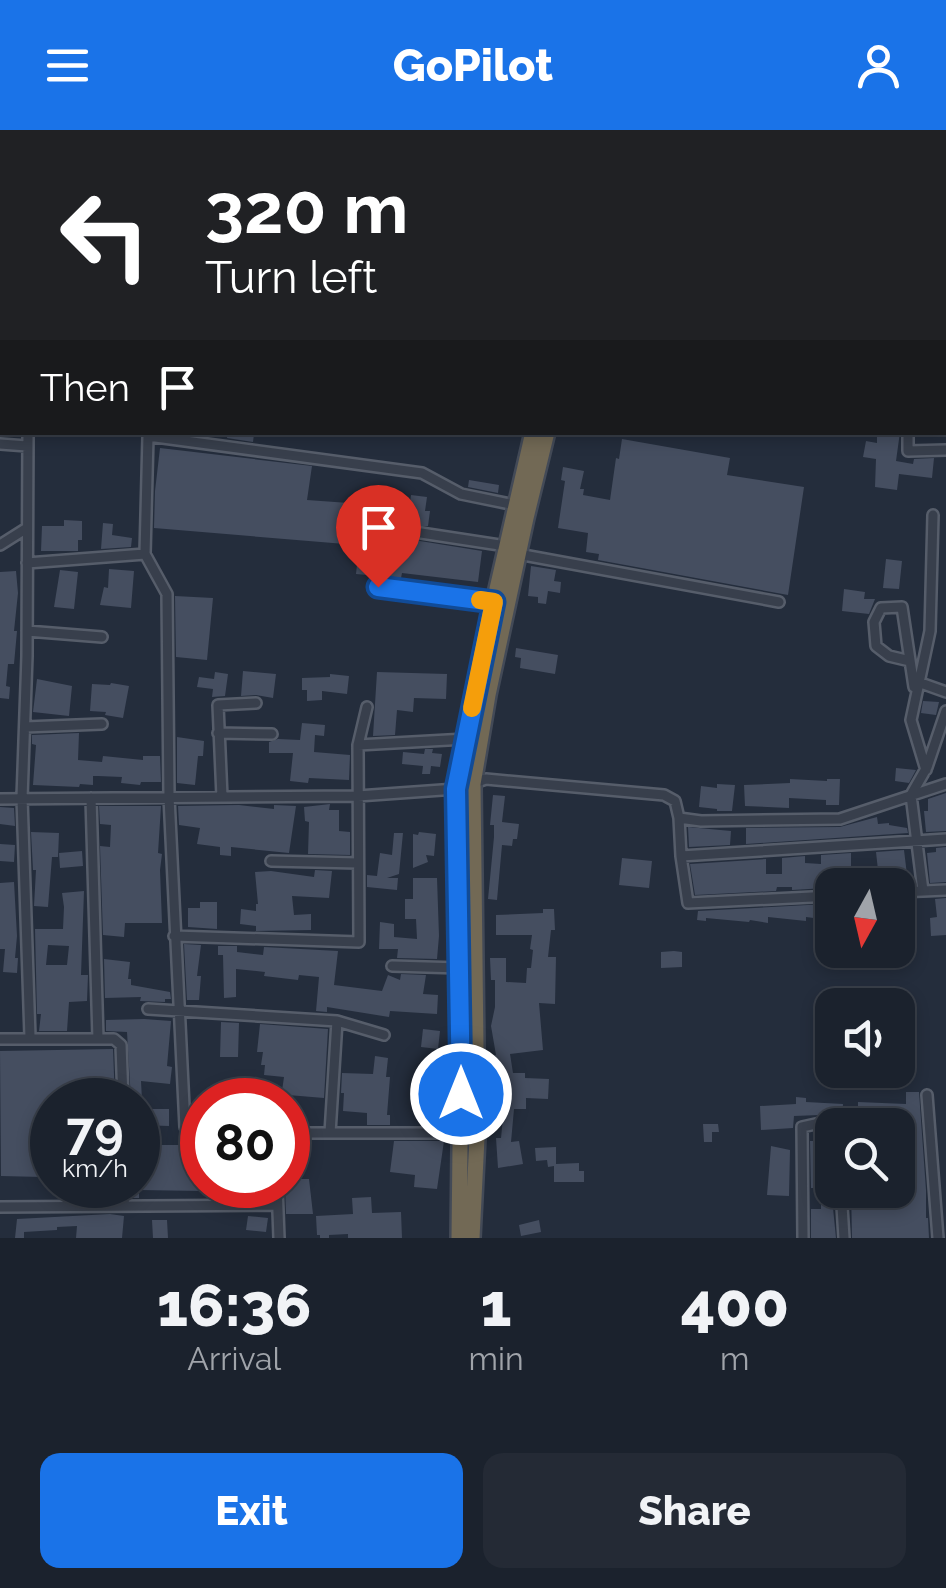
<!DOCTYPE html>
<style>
body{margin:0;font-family:Raleway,sans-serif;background:#242a35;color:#f1f3f6;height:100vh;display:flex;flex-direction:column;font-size:38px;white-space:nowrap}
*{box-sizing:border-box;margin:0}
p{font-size:32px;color:#a0a4aa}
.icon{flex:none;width:55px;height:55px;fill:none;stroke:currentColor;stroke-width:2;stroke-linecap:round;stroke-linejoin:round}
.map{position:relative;height:1108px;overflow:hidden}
.sheet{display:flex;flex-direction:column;background:#1b222d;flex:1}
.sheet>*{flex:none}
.hud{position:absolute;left:0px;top:0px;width:948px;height:305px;box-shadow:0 5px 15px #0003,0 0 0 2px #393f49;background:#202124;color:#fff;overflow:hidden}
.needle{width:65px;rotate:188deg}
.buttons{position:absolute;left:815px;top:738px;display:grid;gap:20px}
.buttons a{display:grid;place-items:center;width:100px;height:100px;border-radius:20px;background:#1b222d;box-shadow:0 5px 15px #0003,0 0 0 2px #393f49;font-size:50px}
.speed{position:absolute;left:30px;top:948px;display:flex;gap:20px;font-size:50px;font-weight:700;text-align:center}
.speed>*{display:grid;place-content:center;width:130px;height:130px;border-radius:50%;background:#1b222d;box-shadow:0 5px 15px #0003,0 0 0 2px #393f49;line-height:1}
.speed small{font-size:25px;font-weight:400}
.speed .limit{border:15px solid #d22;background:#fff;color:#111}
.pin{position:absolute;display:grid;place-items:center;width:85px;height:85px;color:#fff;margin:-102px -42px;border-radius:50% 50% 50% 0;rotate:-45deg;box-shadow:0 0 10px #0007}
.pin .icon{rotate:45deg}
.me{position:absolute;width:110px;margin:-55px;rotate:0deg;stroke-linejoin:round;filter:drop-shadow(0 0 8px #0008)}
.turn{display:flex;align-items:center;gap:35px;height:210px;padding:0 40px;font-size:45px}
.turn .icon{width:130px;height:130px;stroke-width:2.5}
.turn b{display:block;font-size:70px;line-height:85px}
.then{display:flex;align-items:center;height:95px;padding:0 40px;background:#0003;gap:20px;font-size:38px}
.eta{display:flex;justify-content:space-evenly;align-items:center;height:170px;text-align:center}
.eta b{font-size:60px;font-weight:800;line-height:70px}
.primary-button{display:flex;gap:20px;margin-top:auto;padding:20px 40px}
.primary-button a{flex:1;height:115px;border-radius:20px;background:#1a73e8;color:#fff;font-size:40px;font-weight:800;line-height:115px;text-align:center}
.primary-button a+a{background:#242a35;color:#f1f3f6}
header{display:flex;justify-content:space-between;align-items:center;height:130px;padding:0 40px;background:#1a73e8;color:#fff;font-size:45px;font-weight:800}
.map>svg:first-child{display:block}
.building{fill:#454e60;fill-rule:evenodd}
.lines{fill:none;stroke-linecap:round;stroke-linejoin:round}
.street-casing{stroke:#565d6a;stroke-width:14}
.highway-casing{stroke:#434a57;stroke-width:20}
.street{stroke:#383f4c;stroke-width:9}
.highway{stroke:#726955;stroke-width:15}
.route-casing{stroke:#114b97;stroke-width:25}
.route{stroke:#1a73e8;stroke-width:18}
.slow{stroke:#f59e0b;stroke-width:18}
</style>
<header><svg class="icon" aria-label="menu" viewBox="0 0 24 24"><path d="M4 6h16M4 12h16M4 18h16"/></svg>GoPilot<svg class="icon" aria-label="person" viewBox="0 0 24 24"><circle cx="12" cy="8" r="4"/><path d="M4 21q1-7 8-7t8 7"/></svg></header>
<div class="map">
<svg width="946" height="1108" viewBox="0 0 946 1108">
<rect width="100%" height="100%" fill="#242d3c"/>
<path class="building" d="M 228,302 L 254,304 L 253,312 L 227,308 Z
M 877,302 L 900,302 L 896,331 L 913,334 L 914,329 L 934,328 L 932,348 L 899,344 L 897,360 L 875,357 L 876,329 L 863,327 L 866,311 L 877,313 Z
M 622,309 L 730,328 L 727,345 L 804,357 L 788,465 L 598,430 L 599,424 L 586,422 L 588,403 L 558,398 L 565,351 L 561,350 L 563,337 L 584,341 L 580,359 L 584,359 L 583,365 L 610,370 L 616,328 L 619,329 Z
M 160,318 L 312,336 L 307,370 L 349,373 L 349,376 L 409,380 L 411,365 L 427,367 L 425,381 L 430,381 L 428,396 L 415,397 L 414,407 L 420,411 L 482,421 L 478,452 L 402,443 L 401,448 L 356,444 L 358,425 L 363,425 L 365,402 L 346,400 L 345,414 L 154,398 L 155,361 Z
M 469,350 L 499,355 L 498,363 L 468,357 Z
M 64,390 L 82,391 L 82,410 L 78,410 L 78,421 L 41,421 L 42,396 L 64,396 Z
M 103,393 L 113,394 L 112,405 L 132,408 L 131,417 L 101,419 Z
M 886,429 L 902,431 L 899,459 L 883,458 Z
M 531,436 L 556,440 L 554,451 L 561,452 L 560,463 L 548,461 L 546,474 L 538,473 L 538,467 L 528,466 Z
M 109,439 L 134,441 L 131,478 L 100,475 L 104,457 L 108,458 Z
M 60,440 L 78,442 L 74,479 L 54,477 Z
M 16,441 L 18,463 L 14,501 L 17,501 L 14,534 L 8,534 L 6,556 L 10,557 L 9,569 L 0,568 L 0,442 Z
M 844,459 L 865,462 L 864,469 L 875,469 L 869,484 L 842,481 Z
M 175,466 L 213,468 L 207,530 L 176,527 Z
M 516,518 L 558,525 L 555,544 L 520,538 L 521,528 L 515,527 Z
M 243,541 L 276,544 L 273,568 L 256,565 L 241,566 Z
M 215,542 L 228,544 L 225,566 L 212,567 L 213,559 L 197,557 L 199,547 L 214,549 Z
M 377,542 L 447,544 L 446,569 L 414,568 L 413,582 L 397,580 L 395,605 L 373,606 Z
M 330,544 L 349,546 L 347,564 L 322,561 L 322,570 L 307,571 L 307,560 L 302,560 L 302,548 L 330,547 Z
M 37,549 L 72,556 L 69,586 L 33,582 Z
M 111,553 L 129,556 L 123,588 L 105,585 L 106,582 L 90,581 L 92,554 L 110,555 Z
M 923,571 L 939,572 L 936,585 L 921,583 Z
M 302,593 L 325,595 L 324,606 L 315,605 L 314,622 L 350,625 L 349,650 L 309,648 L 308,653 L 290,651 L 293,623 L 269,623 L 269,612 L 278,609 L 300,610 Z
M 79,603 L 78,630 L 102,632 L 103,626 L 143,630 L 143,626 L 160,626 L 161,652 L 141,652 L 140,655 L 121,653 L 122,647 L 98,646 L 93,646 L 93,655 L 80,654 L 79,657 L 33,655 L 36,615 L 32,614 L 32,605 Z
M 177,607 L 204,611 L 203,626 L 198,626 L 195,655 L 177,653 Z
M 425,619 L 433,619 L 432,623 L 442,624 L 440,637 L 431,636 L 430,644 L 422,644 L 423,636 L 402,634 L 403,622 L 424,624 Z
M 896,638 L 916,640 L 909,653 L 895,651 Z
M 790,649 L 827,651 L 827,649 L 840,649 L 839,675 L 826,675 L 826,670 L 789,668 L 789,678 L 745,676 L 744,655 L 790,653 Z
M 717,654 L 735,655 L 732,681 L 717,681 L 717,679 L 699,677 L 701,656 L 717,658 Z
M 946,663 L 946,701 L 926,702 L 924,681 L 928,681 L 928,669 Z
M 493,665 L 505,666 L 502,692 L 519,694 L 517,709 L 513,709 L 512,716 L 502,715 L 497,770 L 488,769 L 494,707 L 494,695 L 490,695 Z
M 330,674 L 329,680 L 339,680 L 339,701 L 350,702 L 350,725 L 308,724 L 309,692 L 305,691 L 304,677 Z
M 239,675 L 274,679 L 274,675 L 296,676 L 289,723 L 231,717 L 231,726 L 220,725 L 220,717 L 197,714 L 200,698 L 179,695 L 178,676 Z
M 99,676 L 161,676 L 158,723 L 162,724 L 160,740 L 162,793 L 125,793 L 124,807 L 103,805 L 100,716 L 110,717 L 111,695 L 100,694 Z
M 0,677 L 14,678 L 15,696 L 0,694 Z
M 877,687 L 878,694 L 889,693 L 889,695 L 907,698 L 908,703 L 746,714 L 746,698 L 840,697 Z
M 688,697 L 731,701 L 730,715 L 689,717 Z
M 31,702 L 59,703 L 58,727 L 52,727 L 48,777 L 34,776 L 36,740 L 33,740 Z
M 419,702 L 436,704 L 434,726 L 426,725 L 428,732 L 413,738 L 413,704 L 418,705 Z
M 394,703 L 403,703 L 399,744 L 387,748 L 398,748 L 397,760 L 367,757 L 367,745 L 377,746 L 380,723 L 392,725 Z
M 0,714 L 15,715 L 14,732 L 0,731 Z
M 946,717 L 946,752 L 930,753 L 927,723 L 936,722 L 936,718 Z
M 904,720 L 908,753 L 894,755 L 826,755 L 826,758 L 792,760 L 792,757 L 777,757 L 776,761 L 695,765 L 690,734 L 766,729 L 766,744 L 782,744 L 782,728 L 805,726 L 805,733 L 821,734 L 821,725 L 851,723 L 851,742 L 875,741 L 878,740 L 876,722 Z
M 82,721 L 83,736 L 60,738 L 59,723 Z
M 622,728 L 652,731 L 649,758 L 619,755 Z
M 315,740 L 332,741 L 329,768 L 292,766 L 294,785 L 311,784 L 311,800 L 256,801 L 256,796 L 240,794 L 241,779 L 256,781 L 256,774 L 258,774 L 255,742 L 271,741 L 314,747 Z
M 413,748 L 437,748 L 439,806 L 437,829 L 397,828 L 398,819 L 379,819 L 380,792 L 394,794 L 394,807 L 417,809 L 416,789 L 405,789 L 405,769 L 413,769 Z
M 14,752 L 17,806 L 15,828 L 18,828 L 17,843 L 3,842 L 5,819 L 0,819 L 0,753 Z
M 84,761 L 81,845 L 88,845 L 87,871 L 69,872 L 67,901 L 39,901 L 41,884 L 37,884 L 35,799 L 63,799 L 64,777 L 62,763 ZM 48,815 L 69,816 L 67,835 L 46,835 Z
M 946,768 L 946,805 L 931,806 L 930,788 L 937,787 L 935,769 Z
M 200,772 L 217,772 L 217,799 L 188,797 L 188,778 L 200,778 Z
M 826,774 L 826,777 L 831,778 L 829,790 L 806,787 L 806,791 L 768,787 L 768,793 L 750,790 L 749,792 L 706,788 L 706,791 L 697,790 L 698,781 Z
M 543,779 L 554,779 L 555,800 L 551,800 L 548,827 L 556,827 L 555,874 L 539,873 L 543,920 L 510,924 L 513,943 L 525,943 L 525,948 L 549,949 L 548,969 L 526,968 L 526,979 L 514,979 L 511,1012 L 519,1011 L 523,1034 L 498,1038 L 496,1008 L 501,1008 L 504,978 L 496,978 L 497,936 L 492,937 L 490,926 L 496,925 L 491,896 L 495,877 L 495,850 L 491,850 L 490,828 L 506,828 L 506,852 L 526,853 L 527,838 L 531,838 L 533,820 L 530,819 L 532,805 L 496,805 L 496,785 L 543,783 Z
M 184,814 L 201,815 L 197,846 L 201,846 L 199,870 L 187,870 Z
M 218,816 L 237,816 L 237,822 L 263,825 L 264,817 L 338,821 L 334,855 L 382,861 L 388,845 L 400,850 L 401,844 L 426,845 L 423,864 L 438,865 L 437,884 L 390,881 L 389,887 L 327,877 L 327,882 L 316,881 L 319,847 L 299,845 L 298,850 L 264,846 L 265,842 L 236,839 L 236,867 L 224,868 L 223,825 L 218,825 Z
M 674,821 L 682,822 L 682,837 L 661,838 L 661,822 Z
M 104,829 L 130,832 L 128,849 L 131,849 L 131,855 L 170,862 L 171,869 L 165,869 L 165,872 L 140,871 L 141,867 L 105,868 Z
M 144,889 L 171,891 L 167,936 L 172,937 L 170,954 L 141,951 L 142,970 L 131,970 L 127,902 L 106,901 L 106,890 Z
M 221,892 L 239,893 L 238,927 L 220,927 Z
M 260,894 L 328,899 L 324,968 L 288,965 L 282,961 L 284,947 L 264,945 L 265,935 L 261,935 L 263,922 L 257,922 Z
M 423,899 L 440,901 L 438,919 L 421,917 Z
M 113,919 L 115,970 L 52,970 L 52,1050 L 42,1047 L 1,1046 L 0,921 Z
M 375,926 L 388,928 L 386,947 L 390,947 L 387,985 L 390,985 L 390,995 L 367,995 L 367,983 L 343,981 L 344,963 L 341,963 L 342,943 L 373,944 Z
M 429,934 L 442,936 L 440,953 L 426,951 Z
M 906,962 L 919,962 L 926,1060 L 926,1088 L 928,1088 L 929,1108 L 852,1108 L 851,1060 L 898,1060 L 898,990 L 858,988 L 858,972 L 906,974 Z
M 796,967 L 806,968 L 806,972 L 843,974 L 842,987 L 820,985 L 794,986 L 793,998 L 761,1000 L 760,976 L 796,974 Z
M 138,979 L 169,979 L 169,996 L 138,995 Z
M 703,994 L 718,994 L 719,1002 L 712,1002 L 712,1012 L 704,1012 Z
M 183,1011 L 202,1013 L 202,1061 L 139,1060 L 139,1068 L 132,1068 L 132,1055 L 138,1055 L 138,1038 L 142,1038 L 142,1024 L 149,1024 L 149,1015 L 183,1015 Z
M 394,1011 L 444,1011 L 437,1059 L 414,1057 L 415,1045 L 390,1042 Z
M 810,1011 L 828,1011 L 829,1058 L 811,1058 Z
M 771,1016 L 790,1020 L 789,1066 L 767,1065 Z
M 556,1017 L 556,1034 L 579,1033 L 579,1041 L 584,1041 L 584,1052 L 554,1052 L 554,1036 L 548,1037 L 547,1030 L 536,1031 L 535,1018 Z
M 288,1049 L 309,1049 L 313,1084 L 286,1084 L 285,1055 L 288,1055 Z
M 821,1060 L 830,1060 L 830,1078 L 833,1078 L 836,1108 L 811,1108 L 811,1079 L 821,1079 Z
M 371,1067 L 372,1083 L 401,1082 L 402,1108 L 348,1108 L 348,1104 L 329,1105 L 329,1108 L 320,1108 L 320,1105 L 317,1105 L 316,1086 L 353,1084 L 352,1068 Z
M 110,1084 L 124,1086 L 122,1108 L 76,1108 L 77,1096 L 57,1097 L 57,1100 L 24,1102 L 24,1108 L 15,1108 L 17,1089 Z
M 248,1086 L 268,1088 L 266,1102 L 246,1100 Z
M 152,1090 L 167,1090 L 168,1108 L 153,1108 Z
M 539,1090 L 541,1102 L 521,1106 L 519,1095 Z"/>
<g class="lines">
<g class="street-casing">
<path id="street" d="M 257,0 L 258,2
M 367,0 L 367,2
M 518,2 L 518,0
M 945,133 L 946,133
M 0,134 L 2,133
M 945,205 L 946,205
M 0,218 L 2,218
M 945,261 L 946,261
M 28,302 L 27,526 L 22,668 L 30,907
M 908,302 L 908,321 L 946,320
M 0,314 L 27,316
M 421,403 L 506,416
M 0,415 L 27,398
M 518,424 L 779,472
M 27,433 L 145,424
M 378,457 L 494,472
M 27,501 L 102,507
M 910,531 L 889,526 L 876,516 L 874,492 L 881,478 L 902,477 L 914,557
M 918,552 L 946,562
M 946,581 L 927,637 L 911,665 L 923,761 L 946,760
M 25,597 L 102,594
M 218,603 L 272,604
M 358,615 L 367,577
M 926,640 L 911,590 L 930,501 L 933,385
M 471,654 L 486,649 L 664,665 L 675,671 L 679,688 L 701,691 L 840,689 L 946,654
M 222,667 L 218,575 L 256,573
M 91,668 L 98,909
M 0,669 L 358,666 L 456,659
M 679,688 L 681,726 L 688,773 L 832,766
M 681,726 L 946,709
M 271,731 L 358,733
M 898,762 L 923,761
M 174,806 L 359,812 L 358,615 L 466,609
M 392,836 L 460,838
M 148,879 L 337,891 L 384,905
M 0,909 L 114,909 L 121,915 L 123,970
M 927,965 L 938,1108
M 281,970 L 281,969
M 202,998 L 185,997 L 169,667 L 167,464 L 145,424 L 148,306 L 422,343 L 461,364 L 515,375
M 288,1003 L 461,1003
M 330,1003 L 337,891
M 277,1055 L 279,1108
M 841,1060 L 844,1108
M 124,1076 L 124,1055
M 0,1077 L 277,1075
M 803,1108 L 802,997 L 820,993 L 835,995"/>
</g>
<g class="highway-casing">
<path id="highway" d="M 602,2 L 602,0
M 616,2 L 617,0
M 459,1108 L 461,924 L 456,659 L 494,472 L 533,302
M 472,1108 L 477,1008 L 473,654 L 488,565 L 526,388 L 547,302"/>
</g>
<use href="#street" class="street"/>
<use href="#highway" class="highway"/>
</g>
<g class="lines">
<g class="route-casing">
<path id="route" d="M 378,457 L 494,472 L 456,659 L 461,964"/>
</g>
<use href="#route" class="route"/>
<path class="slow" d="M 472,578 L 494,472 L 480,470"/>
</g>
</svg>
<div class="buttons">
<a><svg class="needle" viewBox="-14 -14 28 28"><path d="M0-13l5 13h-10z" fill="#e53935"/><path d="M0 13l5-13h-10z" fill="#a0a4aa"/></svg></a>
<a><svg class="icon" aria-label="sound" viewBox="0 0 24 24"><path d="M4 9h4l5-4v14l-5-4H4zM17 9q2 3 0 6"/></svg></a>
<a><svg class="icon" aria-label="search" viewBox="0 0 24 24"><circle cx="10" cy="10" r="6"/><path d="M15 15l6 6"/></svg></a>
</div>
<div class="speed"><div>79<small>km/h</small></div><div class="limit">80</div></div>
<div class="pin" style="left:378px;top:457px;background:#d93025"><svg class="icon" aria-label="arrive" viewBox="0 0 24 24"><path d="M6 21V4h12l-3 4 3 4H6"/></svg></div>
<svg class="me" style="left:461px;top:964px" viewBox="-20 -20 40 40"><circle r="17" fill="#1a73e8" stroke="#fff" stroke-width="3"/><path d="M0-11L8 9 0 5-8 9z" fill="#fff"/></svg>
<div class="hud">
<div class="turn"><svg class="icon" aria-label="left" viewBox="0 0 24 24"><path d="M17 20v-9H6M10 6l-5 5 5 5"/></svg><div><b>320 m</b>Turn left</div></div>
<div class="then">Then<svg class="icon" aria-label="arrive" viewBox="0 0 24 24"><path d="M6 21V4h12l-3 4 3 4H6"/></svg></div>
</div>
</div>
<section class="sheet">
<div class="eta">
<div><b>16:36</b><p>Arrival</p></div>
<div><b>1</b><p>min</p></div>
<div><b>400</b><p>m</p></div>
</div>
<div class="primary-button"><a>Exit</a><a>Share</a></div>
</section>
